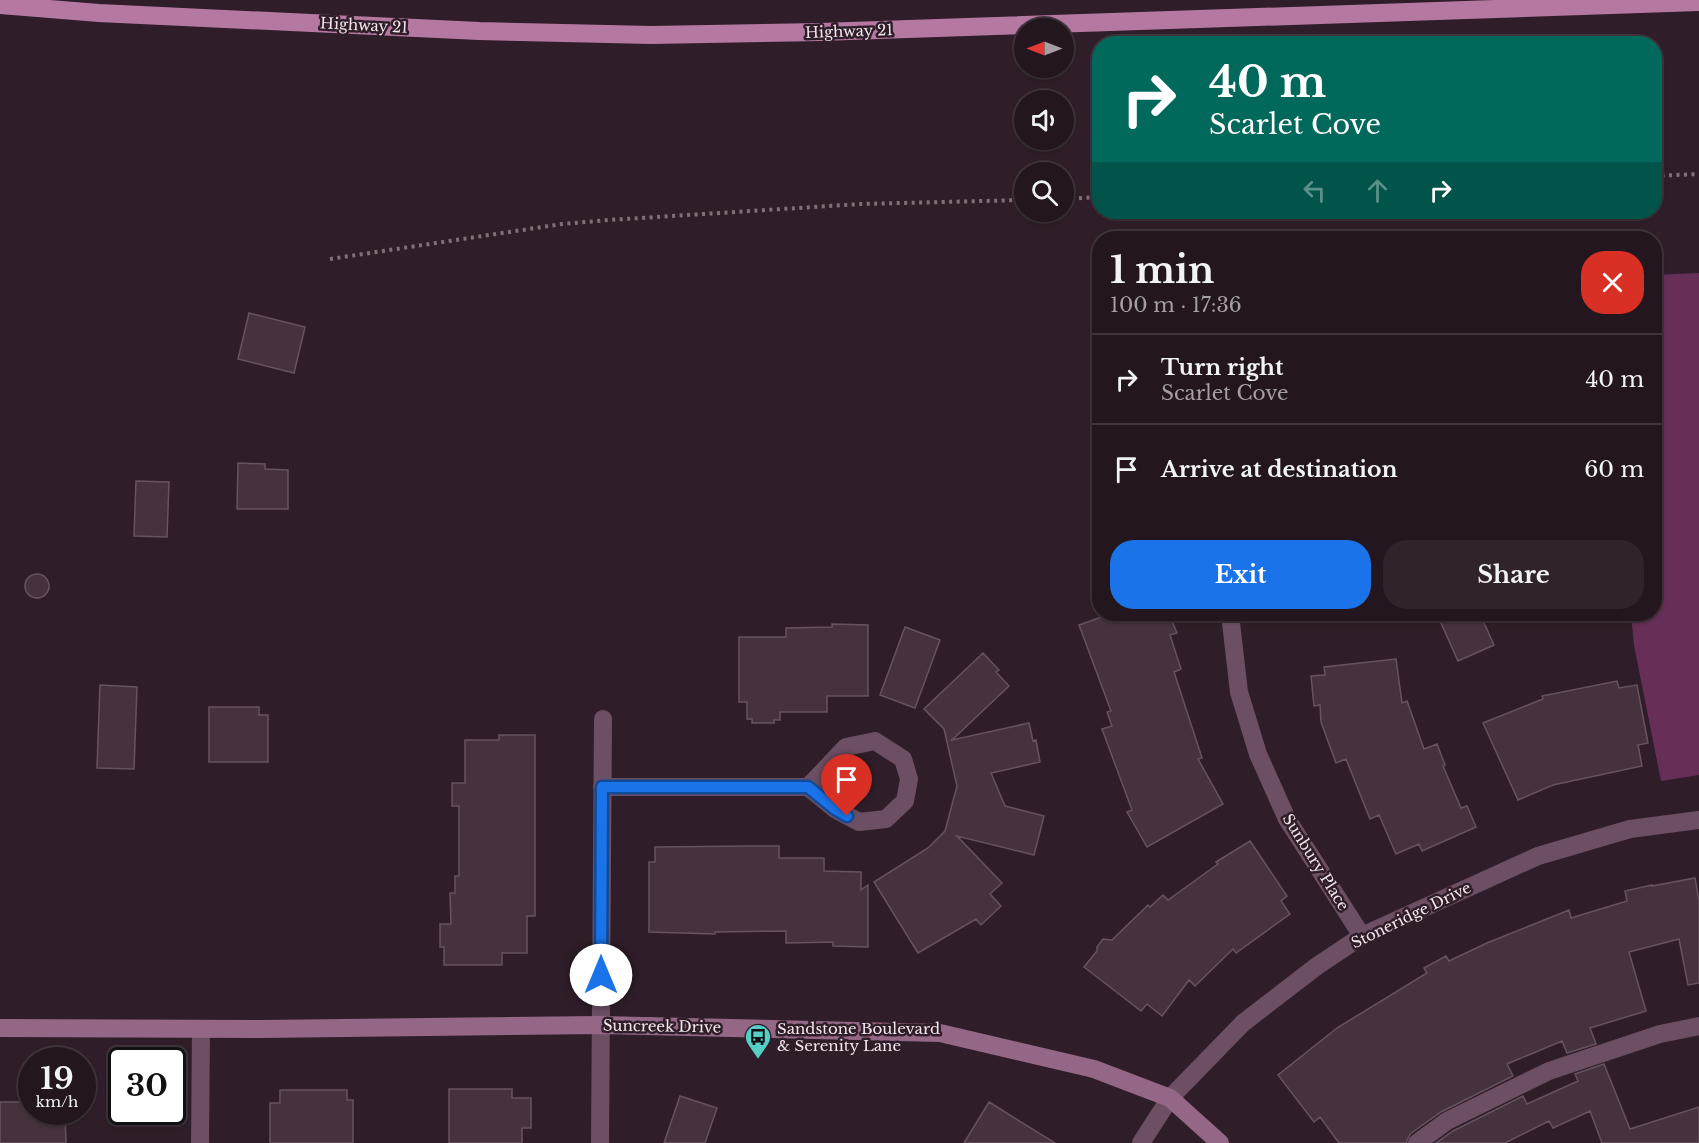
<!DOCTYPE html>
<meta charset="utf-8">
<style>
body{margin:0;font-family:"Libre Baskerville",serif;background:#2f232c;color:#f1f3f6;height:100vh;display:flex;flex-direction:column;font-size:22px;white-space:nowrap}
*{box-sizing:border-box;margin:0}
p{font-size:20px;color:#a39fa4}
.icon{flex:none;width:33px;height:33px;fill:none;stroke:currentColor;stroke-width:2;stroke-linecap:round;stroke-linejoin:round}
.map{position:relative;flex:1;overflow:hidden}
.sheet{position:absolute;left:1092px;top:231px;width:570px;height:390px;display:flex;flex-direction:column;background:#23161f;border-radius:24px;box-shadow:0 2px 4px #0004,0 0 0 2px #40353d}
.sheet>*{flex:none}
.hud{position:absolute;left:1092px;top:36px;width:570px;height:183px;border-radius:24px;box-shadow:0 2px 4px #0004,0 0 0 2px #40353d;background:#00695c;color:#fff;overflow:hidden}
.needle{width:39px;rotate:270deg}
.controls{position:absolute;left:1014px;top:18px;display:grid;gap:12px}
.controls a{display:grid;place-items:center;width:60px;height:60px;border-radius:50%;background:#23161f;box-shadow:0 2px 4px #0004,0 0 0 2px #40353d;font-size:30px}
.speed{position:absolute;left:18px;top:1047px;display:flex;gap:12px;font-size:30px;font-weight:700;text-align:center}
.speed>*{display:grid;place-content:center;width:78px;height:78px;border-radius:50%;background:#23161f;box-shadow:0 2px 4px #0004,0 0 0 2px #40353d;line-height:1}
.speed small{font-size:15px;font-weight:400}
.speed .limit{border:3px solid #111;border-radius:9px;background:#fff;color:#111}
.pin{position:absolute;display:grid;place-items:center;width:51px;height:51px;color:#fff;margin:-62px -26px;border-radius:50% 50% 50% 0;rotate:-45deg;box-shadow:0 0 6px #0007}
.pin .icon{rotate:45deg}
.me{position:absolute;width:66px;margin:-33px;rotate:0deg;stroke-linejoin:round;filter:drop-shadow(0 0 4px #0008)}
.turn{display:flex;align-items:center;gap:21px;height:126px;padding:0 18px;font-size:27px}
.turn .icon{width:78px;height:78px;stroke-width:2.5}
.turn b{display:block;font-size:42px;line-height:51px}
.lanes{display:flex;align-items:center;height:57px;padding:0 18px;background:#0003;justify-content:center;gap:30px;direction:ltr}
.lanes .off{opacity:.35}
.round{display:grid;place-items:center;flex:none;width:63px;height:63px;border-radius:24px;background:#2f232c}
.headline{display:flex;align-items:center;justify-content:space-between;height:102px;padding:0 18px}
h1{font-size:36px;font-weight:800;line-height:45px}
.action{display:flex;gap:12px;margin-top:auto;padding:12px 18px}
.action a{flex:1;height:69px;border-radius:24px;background:#1a73e8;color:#fff;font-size:24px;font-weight:800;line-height:69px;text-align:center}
.action a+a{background:#2f232c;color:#f1f3f6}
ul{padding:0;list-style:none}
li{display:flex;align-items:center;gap:18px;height:90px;padding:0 18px;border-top:2px solid #40353d}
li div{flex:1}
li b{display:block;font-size:22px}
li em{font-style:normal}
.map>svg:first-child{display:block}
.green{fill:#672f57}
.building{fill:#45323e;stroke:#675360;stroke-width:1.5}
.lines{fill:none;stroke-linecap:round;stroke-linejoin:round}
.path{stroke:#7f707a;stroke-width:4;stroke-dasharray:3 4.5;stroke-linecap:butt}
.street{stroke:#6d4f63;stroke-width:18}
.secondary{stroke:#956786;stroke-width:18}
.primary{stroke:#b578a1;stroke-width:18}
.route-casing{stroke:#114b97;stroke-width:15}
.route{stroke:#1a73e8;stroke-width:10}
.labels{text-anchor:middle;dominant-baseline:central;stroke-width:5;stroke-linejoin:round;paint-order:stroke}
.street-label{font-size:15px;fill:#f2e5ed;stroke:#2f1e29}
.poi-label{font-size:15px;fill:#f2e5ed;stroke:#2f1e29;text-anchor:start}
</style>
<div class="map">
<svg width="1699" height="1143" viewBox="0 0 1699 1143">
<rect width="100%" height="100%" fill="#2f1e29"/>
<path class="green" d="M 1699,273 L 1699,775 L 1661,781 L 1634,645 L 1631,614 L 1654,614 L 1655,275 Z"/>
<path class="building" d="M 249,313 L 305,327 L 294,373 L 238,359 Z
M 238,463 L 265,464 L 265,469 L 288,470 L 288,509 L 237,509 Z
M 136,481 L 169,482 L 167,537 L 134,536 Z
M25 586a12 12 0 1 1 24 0a12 12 0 1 1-24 0Z
M 1110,614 L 1169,614 L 1177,633 L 1170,635 L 1181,669 L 1174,672 L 1202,758 L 1198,759 L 1223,804 L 1147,847 L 1127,812 L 1132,810 L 1102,729 L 1112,726 L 1107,712 L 1111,711 L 1079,625 Z
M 1437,614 L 1480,614 L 1494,645 L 1458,661 Z
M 832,624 L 868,625 L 868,696 L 827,696 L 827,712 L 780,712 L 780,720 L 774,720 L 774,723 L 752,723 L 752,719 L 747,719 L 747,702 L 739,702 L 739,637 L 786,637 L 786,628 L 832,627 Z
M 905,627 L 940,640 L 915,708 L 880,695 Z
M 983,653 L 999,670 L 996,672 L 1009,686 L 952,740 L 1029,723 L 1033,741 L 1036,740 L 1040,762 L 991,773 L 1005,806 L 1044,816 L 1034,855 L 957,836 L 1002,883 L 990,894 L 1001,906 L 981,925 L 976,919 L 918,953 L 874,882 L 928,848 L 945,831 L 957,786 L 944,729 L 924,709 Z
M 1396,659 L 1402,703 L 1407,701 L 1424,749 L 1437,744 L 1445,765 L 1443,766 L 1461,808 L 1467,806 L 1476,827 L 1422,851 L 1419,844 L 1396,854 L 1379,815 L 1370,819 L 1346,759 L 1336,763 L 1321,722 L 1320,705 L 1314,706 L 1311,676 L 1325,675 L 1324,667 Z
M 1617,681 L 1619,688 L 1637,685 L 1648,743 L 1638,745 L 1642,766 L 1553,785 L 1518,800 L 1483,723 L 1543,699 L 1542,696 Z
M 100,685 L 137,687 L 134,769 L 97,768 Z
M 209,707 L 259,707 L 259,715 L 268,715 L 268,762 L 209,762 Z
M 499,735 L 535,735 L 535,916 L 527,916 L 527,953 L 502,953 L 502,965 L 444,965 L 444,947 L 440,947 L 440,924 L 451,924 L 450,893 L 455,893 L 455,876 L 459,876 L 459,806 L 452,806 L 452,783 L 465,783 L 465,740 L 499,740 Z
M 1250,841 L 1287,896 L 1281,901 L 1290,914 L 1236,953 L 1233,949 L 1195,986 L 1189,980 L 1162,1016 L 1147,1004 L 1141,1011 L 1084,967 L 1097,951 L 1097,947 L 1103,939 L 1112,940 L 1148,905 L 1150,907 L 1163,895 L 1168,900 L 1218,864 L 1216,862 Z
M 749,846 L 779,846 L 779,858 L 824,858 L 824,871 L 861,872 L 861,890 L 868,885 L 868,947 L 833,946 L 833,942 L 786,943 L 786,931 L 715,932 L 715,934 L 649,932 L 649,862 L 655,862 L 655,847 Z
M 1695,878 L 1699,901 L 1699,983 L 1688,985 L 1679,939 L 1629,952 L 1646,1011 L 1590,1028 L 1596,1044 L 1567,1053 L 1562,1041 L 1507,1064 L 1513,1076 L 1441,1112 L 1410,1134 L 1406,1143 L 1339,1143 L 1320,1117 L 1314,1122 L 1278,1075 L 1337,1028 L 1427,973 L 1424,968 L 1446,956 L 1449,961 L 1487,943 L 1569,910 L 1571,918 L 1627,901 L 1625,891 L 1652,885 L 1652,886 Z
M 1604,1064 L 1630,1129 L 1699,1107 L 1699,1143 L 1602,1143 L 1590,1111 L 1553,1128 L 1549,1121 L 1505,1143 L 1436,1143 L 1453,1131 L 1523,1096 L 1527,1104 L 1578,1081 L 1575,1074 Z
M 449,1089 L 512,1089 L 512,1098 L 531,1098 L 531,1128 L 522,1128 L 522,1143 L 449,1143 Z
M 280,1090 L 347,1090 L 347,1100 L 353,1100 L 353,1143 L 270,1143 L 270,1103 L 280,1103 Z
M 680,1096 L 717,1108 L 705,1143 L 664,1143 Z
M 0,1102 L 32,1102 L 32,1112 L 65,1112 L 66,1143 L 0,1143 Z
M 989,1102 L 1055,1143 L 964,1143 Z"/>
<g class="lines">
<path class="path" d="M 1654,176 L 1699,174
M 1064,199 L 1100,197
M 330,259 L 562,224 L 609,220 L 861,204 L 1024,200"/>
<path class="street" d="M 1230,614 L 1239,692 L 1258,754 L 1287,819 L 1362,936
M 602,787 L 808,787 L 835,809 L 859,822 L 886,819 L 905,801 L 909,779 L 903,759 L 875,741 L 846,747 L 808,787
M 200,1143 L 201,1029
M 600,1143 L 603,719
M 1141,1143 L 1170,1098 L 1243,1023 L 1317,966 L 1362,936 L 1538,856 L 1630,829 L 1699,820
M 1417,1143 L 1447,1121 L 1549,1071 L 1660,1034 L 1699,1026"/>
<path class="secondary" d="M 0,1028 L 261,1029 L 601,1025 L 940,1033 L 1094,1069 L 1170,1098 L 1220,1143"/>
<path class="primary" d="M 0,5 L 99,13 L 479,31 L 651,35 L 821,32 L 1699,2"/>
</g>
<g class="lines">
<g class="route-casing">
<path id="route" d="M 601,975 L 602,787 L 808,787 L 835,809 L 847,816"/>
</g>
<use href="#route" class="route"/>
</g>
<defs>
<g id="bus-pin" transform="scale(1.35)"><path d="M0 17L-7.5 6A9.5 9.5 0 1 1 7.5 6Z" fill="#55cec6" stroke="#2f1e29"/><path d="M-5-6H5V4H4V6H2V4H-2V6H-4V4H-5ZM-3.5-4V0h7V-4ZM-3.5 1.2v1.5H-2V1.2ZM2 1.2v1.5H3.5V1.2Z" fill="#111"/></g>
</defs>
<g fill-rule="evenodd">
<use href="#bus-pin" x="758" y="1037"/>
</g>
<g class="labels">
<g class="street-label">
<text transform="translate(364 25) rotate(3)">Highway 21</text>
<text transform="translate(849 31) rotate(-2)">Highway 21</text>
<text transform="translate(1316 862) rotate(58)">Sunbury Place</text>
<text transform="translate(1411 915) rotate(-26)">Stoneridge Drive</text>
<text transform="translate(662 1026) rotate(1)">Suncreek Drive</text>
</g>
<g class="poi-label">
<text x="777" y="1028">Sandstone Boulevard<tspan x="777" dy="17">&amp; Serenity Lane</tspan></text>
</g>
</g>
</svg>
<div class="controls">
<a><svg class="needle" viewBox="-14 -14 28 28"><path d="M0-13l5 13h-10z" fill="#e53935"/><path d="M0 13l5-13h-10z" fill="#a39fa4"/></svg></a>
<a><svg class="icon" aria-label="sound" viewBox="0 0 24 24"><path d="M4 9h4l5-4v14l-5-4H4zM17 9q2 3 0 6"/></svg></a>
<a><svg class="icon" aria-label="search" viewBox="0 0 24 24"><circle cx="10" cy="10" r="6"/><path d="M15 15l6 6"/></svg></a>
</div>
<div class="speed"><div>19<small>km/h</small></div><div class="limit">30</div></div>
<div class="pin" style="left:847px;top:816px;background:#d93025"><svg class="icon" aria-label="arrive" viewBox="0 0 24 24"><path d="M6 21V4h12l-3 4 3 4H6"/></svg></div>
<svg class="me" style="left:601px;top:975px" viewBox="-20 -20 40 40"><circle r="19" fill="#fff"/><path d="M0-13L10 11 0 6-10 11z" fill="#1a73e8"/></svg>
<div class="hud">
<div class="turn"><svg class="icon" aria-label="right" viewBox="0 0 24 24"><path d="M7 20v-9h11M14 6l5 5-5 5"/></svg><div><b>40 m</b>Scarlet Cove</div></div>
<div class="lanes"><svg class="icon off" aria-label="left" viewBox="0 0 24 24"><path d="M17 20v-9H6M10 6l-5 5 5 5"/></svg><svg class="icon off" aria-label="ahead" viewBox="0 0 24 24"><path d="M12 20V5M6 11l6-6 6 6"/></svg><svg class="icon" aria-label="right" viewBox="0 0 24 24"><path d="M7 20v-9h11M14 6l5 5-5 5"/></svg></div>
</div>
<section class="sheet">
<div class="headline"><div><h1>1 min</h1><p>100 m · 17:36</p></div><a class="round" style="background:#d93025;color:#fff"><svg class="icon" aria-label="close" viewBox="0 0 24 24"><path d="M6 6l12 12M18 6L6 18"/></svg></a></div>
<ul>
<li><svg class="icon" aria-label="right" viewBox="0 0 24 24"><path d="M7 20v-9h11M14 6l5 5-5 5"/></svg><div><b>Turn right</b><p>Scarlet Cove</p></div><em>40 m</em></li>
<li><svg class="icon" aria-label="arrive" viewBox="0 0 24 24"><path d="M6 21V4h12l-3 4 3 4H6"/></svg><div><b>Arrive at destination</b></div><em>60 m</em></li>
</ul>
<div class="action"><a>Exit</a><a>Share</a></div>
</section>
</div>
